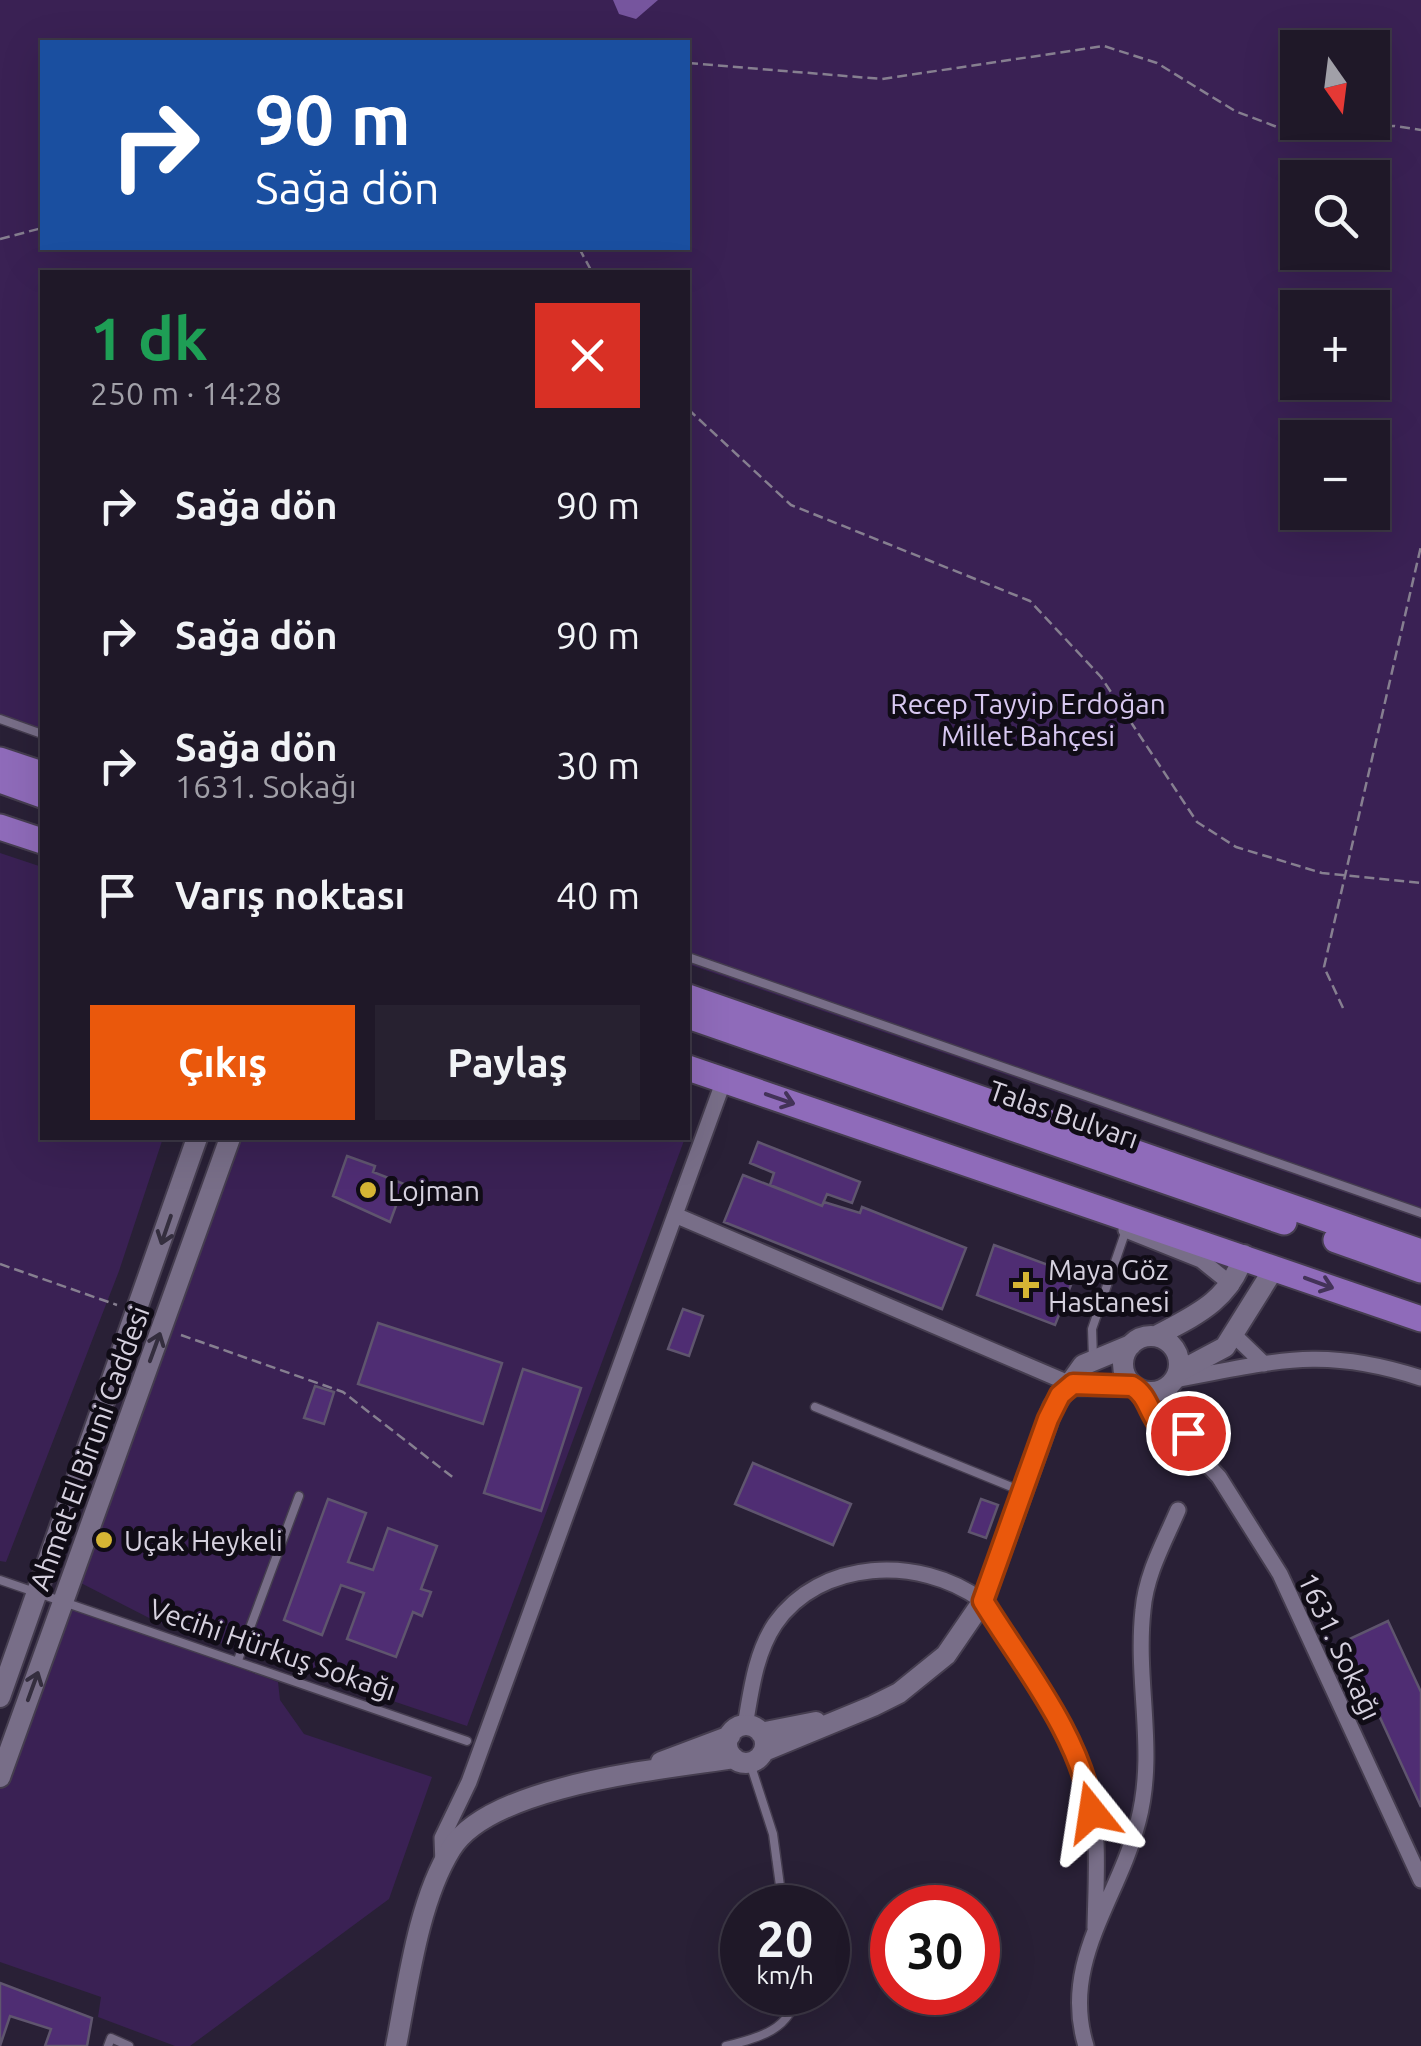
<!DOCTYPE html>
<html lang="tr">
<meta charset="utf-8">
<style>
body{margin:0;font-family:Ubuntu,sans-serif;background:#272130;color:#f1f3f6;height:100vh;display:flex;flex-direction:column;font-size:38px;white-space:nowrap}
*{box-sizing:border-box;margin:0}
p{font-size:32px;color:#a1a0a8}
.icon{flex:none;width:55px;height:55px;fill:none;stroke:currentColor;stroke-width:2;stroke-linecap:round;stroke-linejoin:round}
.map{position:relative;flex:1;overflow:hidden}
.side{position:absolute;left:40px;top:270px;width:650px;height:870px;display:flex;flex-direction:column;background:#1f1828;border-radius:0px;box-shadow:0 10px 40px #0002,0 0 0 2px #3c3745}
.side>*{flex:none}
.top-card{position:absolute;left:40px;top:40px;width:650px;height:210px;border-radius:0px;box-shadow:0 10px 40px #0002,0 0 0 2px #3c3745;background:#1a4fa0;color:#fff;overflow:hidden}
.needle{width:65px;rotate:166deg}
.controls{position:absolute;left:1280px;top:30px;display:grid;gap:20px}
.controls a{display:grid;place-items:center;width:110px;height:110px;border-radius:0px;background:#1f1828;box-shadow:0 10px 40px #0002,0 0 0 2px #3c3745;font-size:50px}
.speed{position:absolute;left:720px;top:1885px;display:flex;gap:20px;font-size:50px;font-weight:700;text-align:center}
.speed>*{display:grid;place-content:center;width:130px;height:130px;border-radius:50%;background:#1f1828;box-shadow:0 10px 40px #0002,0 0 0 2px #3c3745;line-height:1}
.speed small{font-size:25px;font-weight:400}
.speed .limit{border:15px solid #d22;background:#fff;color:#111}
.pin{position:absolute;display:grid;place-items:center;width:85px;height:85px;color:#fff;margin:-42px;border:5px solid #fff;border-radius:50%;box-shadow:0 2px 10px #0007}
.me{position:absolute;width:110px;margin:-55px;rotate:345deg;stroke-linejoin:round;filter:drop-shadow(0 0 8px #0008)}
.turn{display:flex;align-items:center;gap:35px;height:210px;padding:0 50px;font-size:45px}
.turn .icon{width:130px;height:130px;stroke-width:2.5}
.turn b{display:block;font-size:70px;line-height:85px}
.round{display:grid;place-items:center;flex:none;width:105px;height:105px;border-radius:0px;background:#272130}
.summary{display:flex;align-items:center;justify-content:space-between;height:170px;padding:0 50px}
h1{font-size:60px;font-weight:600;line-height:75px;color:#1e9e55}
.action{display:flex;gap:20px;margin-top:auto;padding:20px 50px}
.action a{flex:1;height:115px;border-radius:0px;background:#ea580c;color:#fff;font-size:40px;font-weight:600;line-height:115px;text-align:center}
.action a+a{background:#272130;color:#f1f3f6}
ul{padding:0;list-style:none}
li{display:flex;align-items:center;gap:30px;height:130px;padding:0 50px}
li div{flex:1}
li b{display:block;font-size:38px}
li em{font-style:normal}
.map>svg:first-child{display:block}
.green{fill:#3a2154;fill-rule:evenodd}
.water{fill:#76559e}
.building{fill:#4f2d73;stroke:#5f556e;stroke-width:2.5}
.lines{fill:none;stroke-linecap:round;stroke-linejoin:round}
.service-casing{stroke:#453d4f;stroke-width:11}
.minor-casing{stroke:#453d4f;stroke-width:19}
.tertiary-casing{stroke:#453d4f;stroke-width:24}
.primary-casing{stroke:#453d4f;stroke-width:29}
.path{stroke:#867f90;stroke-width:2.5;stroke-dasharray:10 5;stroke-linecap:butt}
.service{stroke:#786e88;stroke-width:8}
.minor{stroke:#786e88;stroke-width:15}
.tertiary{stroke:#786e88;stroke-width:20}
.primary{stroke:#8f6bba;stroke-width:25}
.oneway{stroke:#433258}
.oneway2{stroke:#342e3e}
.route-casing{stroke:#983908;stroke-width:25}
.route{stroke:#ea580c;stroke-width:18}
.poi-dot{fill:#d6b534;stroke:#100c16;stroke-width:4}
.labels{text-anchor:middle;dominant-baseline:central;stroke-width:10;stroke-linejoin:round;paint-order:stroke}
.park-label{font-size:28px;fill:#d8c8f1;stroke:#100c16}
.street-label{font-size:28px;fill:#d6d1df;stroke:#100c16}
.poi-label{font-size:28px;fill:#d6d1df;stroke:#100c16;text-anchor:start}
</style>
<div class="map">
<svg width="1421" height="2046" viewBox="0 0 1421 2046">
<rect width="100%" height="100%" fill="#292036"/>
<path class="green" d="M 0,0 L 1421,0 L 1421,1219 L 688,964 L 688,272 L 42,272 L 42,739 L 0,724 ZM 42,42 L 688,42 L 688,248 L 42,248 ZM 1298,48 L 1372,48 L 1372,122 L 1298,122 ZM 1298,178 L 1372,178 L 1372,252 L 1298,252 ZM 1298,308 L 1372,308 L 1372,382 L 1298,382 ZM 1298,438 L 1372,438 L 1372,512 L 1298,512 Z
M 0,853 L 42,867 L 42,1138 L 163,1138 L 119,1271 L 6,1562 L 0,1561 Z
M 226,1138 L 685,1138 L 467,1726 L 155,1621 L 75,1580 Z
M 76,1609 L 278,1682 L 280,1700 L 304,1734 L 432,1777 L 389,1899 L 190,2046 L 175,2046 L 98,2017 L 101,1997 L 0,1962 L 0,1759 L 53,1618 Z"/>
<path class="water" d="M 613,0 L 658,0 L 636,19 L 619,14 Z"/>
<path class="building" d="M 758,1142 L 860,1182 L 852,1203 L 827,1194 L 822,1206 L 770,1185 L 774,1173 L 750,1163 Z
M 347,1156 L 375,1166 L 373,1172 L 404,1184 L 390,1222 L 333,1196 Z
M 743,1175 L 822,1206 L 824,1202 L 860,1213 L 862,1207 L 966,1248 L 942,1309 L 724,1222 Z
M 994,1245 L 1075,1275 L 1055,1325 L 977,1295 Z
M 683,1309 L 703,1316 L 689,1356 L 668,1349 Z
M 378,1323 L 502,1363 L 483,1424 L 358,1384 Z
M 523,1369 L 581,1388 L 541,1511 L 484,1493 Z
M 315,1386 L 334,1392 L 324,1424 L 304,1418 Z
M 753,1463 L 851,1504 L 833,1545 L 735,1504 Z
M 328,1499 L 366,1513 L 348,1562 L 373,1570 L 388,1528 L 437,1546 L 421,1589 L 431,1592 L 422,1616 L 413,1612 L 396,1657 L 347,1639 L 364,1593 L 341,1585 L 322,1635 L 284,1620 Z
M 981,1499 L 998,1505 L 986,1538 L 969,1532 Z
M 1388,1621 L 1421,1692 L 1421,1807 L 1345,1641 Z
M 0,1983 L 92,2018 L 87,2046 L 45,2046 L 51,2029 L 10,2016 L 0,2046 Z"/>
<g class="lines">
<g class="service-casing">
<path id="service" d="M 0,719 L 42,734
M 688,957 L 1421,1213
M 1093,1358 L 1092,1329 L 1126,1230
M 815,1407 L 1019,1490
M 0,1580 L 467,1741
M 238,1660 L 299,1496
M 750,1763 L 773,1834 L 783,1908
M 108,2046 L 111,2038 L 129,2046
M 726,2046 C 755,2039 796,2029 794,1992"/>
</g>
<g class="minor-casing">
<path id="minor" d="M 675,1215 L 1073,1385
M 1126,1230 L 1201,1260 L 1232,1285
M 1234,1335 L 1264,1364
M 1174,1380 C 1275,1362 1320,1345 1421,1378
M 1167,1387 L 1191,1447 L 1219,1477 L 1280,1574 L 1421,1880
M 1141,1390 C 1150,1418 1163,1437 1191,1447
M 745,1726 C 751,1692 755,1654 775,1624 C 820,1559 919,1555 981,1600 C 996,1612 1008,1641 1018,1657 C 1042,1695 1077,1740 1088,1784 C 1100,1831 1096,1880 1095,1928
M 443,1864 L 442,1838 L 469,1782 L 724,1080
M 1086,2046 C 1060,1962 1118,1900 1138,1822 C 1157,1751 1135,1682 1143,1610 C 1146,1574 1164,1543 1178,1510"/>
</g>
<g class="tertiary-casing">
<path id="tertiary" d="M 1156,1336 C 1196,1315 1229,1301 1244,1255
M1123 1364a28 28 0 1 1 56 0a28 28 0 1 1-56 0Z
M 1178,1372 L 1225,1347 L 1275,1267
M 1073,1385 L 1133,1386
M 0,1697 L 197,1138
M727 1744a19 19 0 1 1 38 0a19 19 0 1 1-38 0Z
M 761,1733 L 816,1722
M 764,1751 L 873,1706 L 899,1693 L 946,1655 L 983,1601 L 1053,1407 L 1083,1365 L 1131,1345
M 661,1762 L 730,1736
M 0,1777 L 230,1138
M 396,2046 C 408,1985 418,1902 451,1849 C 490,1785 663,1769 734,1758"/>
</g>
<g class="primary-casing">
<path id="primary" d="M 0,760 L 42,774
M 0,780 L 42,795
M 0,827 L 42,841
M 688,997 L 1421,1252
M 688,1016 L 1284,1222
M 688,1068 L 1421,1319
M 1336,1240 L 1421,1270"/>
</g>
<path class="path" d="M 688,63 L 882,79 L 1104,46 L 1157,63 L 1235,111 L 1285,130 L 1395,126 L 1421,130
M 0,239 L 42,228
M 579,248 L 592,272
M 688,409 L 791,505 L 1030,601 L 1101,677 L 1197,822 L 1236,847 L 1322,873 L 1421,883
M 1343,1008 L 1324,967 L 1421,546
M 0,1264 L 117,1305
M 181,1335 L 343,1392 L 455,1479"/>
<use href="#service" class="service"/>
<use href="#minor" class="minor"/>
<use href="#tertiary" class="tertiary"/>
<use href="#primary" class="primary"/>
</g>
<defs><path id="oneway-shaft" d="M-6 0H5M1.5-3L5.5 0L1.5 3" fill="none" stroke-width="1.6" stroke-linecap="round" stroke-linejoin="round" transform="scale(2.5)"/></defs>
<g class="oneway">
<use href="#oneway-shaft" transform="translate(780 1099) rotate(19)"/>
<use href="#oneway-shaft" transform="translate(1319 1283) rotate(20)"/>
</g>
<g class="oneway2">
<use href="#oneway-shaft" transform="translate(166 1230) rotate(109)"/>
<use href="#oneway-shaft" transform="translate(155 1347) rotate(-70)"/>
<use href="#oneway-shaft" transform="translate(33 1686) rotate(-70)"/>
</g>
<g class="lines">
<g class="route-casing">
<path id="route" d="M 1092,1812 C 1081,1736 1023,1666 983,1601 L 1048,1419 L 1060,1395 L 1073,1384 L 1132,1386 C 1156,1400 1145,1431 1191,1446 L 1188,1433"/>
</g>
<use href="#route" class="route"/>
</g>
<g class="poi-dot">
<circle cx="368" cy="1190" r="10"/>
<path d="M1021 1270h10v10h10v10h-10v10h-10v-10h-10v-10h10z"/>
<circle cx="104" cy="1540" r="10"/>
</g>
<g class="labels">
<g class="park-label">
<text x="1028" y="703">Recep Tayyip Erdoğan<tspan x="1028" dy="32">Millet Bahçesi</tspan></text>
</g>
<g class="street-label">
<text transform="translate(1064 1114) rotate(19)">Talas Bulvarı</text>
<text transform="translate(89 1448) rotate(-70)">Ahmet El Biruni Caddesi</text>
<text transform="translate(1340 1646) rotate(65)">1631. Sokağı</text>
<text transform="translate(273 1649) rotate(19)">Vecihi Hürkuş Sokağı</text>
</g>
<g class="poi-label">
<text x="388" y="1190">Lojman</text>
<text x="1048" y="1269">Maya Göz<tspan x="1048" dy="32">Hastanesi</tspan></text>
<text x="124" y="1540">Uçak Heykeli</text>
</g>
</g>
</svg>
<div class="controls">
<a><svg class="needle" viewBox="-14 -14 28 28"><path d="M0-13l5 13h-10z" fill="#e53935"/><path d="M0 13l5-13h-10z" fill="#a1a0a8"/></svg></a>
<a><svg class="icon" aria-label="search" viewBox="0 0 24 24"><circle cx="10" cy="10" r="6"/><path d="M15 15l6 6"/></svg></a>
<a>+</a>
<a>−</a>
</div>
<div class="speed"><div>20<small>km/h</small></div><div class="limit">30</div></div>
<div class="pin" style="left:1188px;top:1433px;background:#d93025"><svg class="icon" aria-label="arrive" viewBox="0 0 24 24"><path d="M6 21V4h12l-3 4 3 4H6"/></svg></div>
<svg class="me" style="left:1092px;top:1812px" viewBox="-20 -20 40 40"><path d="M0-17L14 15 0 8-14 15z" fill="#ea580c" stroke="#fff" stroke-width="4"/></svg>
<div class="top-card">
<div class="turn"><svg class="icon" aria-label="right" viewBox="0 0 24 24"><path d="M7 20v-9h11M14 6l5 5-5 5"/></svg><div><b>90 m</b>Sağa dön</div></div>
</div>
<section class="side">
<div class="summary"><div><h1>1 dk</h1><p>250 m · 14:28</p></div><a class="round" style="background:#d93025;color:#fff"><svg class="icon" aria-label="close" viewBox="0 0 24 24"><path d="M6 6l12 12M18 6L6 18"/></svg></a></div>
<ul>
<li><svg class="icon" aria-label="right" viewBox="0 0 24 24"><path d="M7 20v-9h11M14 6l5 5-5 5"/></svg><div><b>Sağa dön</b></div><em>90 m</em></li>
<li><svg class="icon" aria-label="right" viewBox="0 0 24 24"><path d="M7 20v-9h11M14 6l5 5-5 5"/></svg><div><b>Sağa dön</b></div><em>90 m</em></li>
<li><svg class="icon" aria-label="right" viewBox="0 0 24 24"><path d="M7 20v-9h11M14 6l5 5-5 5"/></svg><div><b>Sağa dön</b><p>1631. Sokağı</p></div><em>30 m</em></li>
<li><svg class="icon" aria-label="arrive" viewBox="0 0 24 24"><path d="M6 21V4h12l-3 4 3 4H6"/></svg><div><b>Varış noktası</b></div><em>40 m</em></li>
</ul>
<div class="action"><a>Çıkış</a><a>Paylaş</a></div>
</section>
</div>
